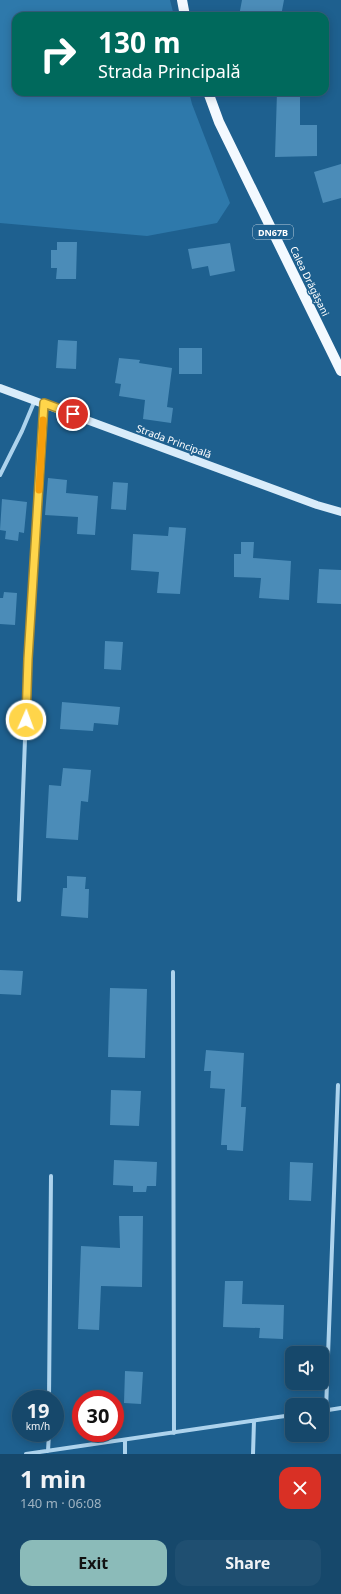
<!DOCTYPE html>
<meta charset="utf-8">
<style>
body{margin:0;font-family:"Noto Sans",sans-serif;background:#1f4f71;color:#f1f3f6;height:100vh;display:flex;flex-direction:column;font-size:15px;white-space:nowrap}
*{box-sizing:border-box;margin:0}
p{font-size:13px;color:#9eb2c1}
.icon{flex:none;width:22px;height:22px;fill:none;stroke:currentColor;stroke-width:2;stroke-linecap:round;stroke-linejoin:round}
.map{position:relative;height:1454px;overflow:hidden}
.panel{display:flex;flex-direction:column;background:#16486b;flex:1}
.panel>*{flex:none}
.hud{position:absolute;left:12px;top:12px;width:317px;height:84px;border-radius:12px;box-shadow:0 2px 10px #0003,0 0 0 1px #35607e;background:#00695c;color:#fff;overflow:hidden}
.buttons{position:absolute;left:285px;top:1346px;display:grid;gap:8px}
.buttons a{display:grid;place-items:center;width:44px;height:44px;border-radius:8px;background:#16486b;box-shadow:0 2px 10px #0003,0 0 0 1px #35607e;font-size:20px}
.speed{position:absolute;left:12px;top:1390px;display:flex;gap:8px;font-size:20px;font-weight:700;text-align:center}
.speed>*{display:grid;place-content:center;width:52px;height:52px;border-radius:50%;background:#16486b;box-shadow:0 2px 10px #0003,0 0 0 1px #35607e;line-height:1}
.speed small{font-size:10px;font-weight:400}
.speed .limit{border:6px solid #d22;background:#fff;color:#111}
.pin{position:absolute;display:grid;place-items:center;width:34px;height:34px;color:#fff;margin:-17px;border:2px solid #fff;border-radius:50%;box-shadow:0 1px 4px #0007}
.me{position:absolute;width:44px;margin:-22px;rotate:2deg;stroke-linejoin:round;filter:drop-shadow(0 0 3px #0008)}
.turn{display:flex;align-items:center;gap:14px;height:84px;padding:0 20px;font-size:18px}
.turn .icon{width:52px;height:52px;stroke-width:2.5}
.turn b{display:block;font-size:28px;line-height:34px}
.round{display:grid;place-items:center;flex:none;width:42px;height:42px;border-radius:12px;background:#1f4f71}
.head{display:flex;align-items:center;justify-content:space-between;height:68px;padding:0 20px}
h1{font-size:24px;font-weight:700;line-height:30px}
.primary-button{display:flex;gap:8px;margin-top:auto;padding:8px 20px}
.primary-button a{flex:1;height:46px;border-radius:12px;background:#8bbbb9;color:#111;font-size:16px;font-weight:700;line-height:46px;text-align:center}
.primary-button a+a{background:#1f4f71;color:#f1f3f6}
.map>svg:first-child{display:block}
.green{fill:#2e79ab}
.building{fill:#4b8cb8}
.lines{fill:none;stroke-linecap:round;stroke-linejoin:round}
.street{stroke:#add3ed;stroke-width:4}
.secondary{stroke:#d9ecfa;stroke-width:8}
.primary{stroke:#f3f9ff;stroke-width:10}
.route-casing{stroke:#a68a30;stroke-width:10}
.route{stroke:#ffd54a;stroke-width:7}
.slow{stroke:#f59e0b;stroke-width:7}
.labels{text-anchor:middle;dominant-baseline:central;stroke-width:3;stroke-linejoin:round;paint-order:stroke}
.shield{fill:#1e608f;stroke:#bccfdd;stroke-width:1}
.shield-label{font-size:9px;font-weight:bold;fill:#fff}
.street-label{font-size:10px;fill:#fff;stroke:#1e608f}
</style>
<div class="map">
<svg width="341" height="1454" viewBox="0 0 341 1454">
<rect width="100%" height="100%" fill="#1e608f"/>
<path class="green" d="M 0,0 L 170,0 L 174,16 L 16,16 L 16,92 L 189,92 L 192,104 L 230,203 L 217,223 L 147,236 L 0,223 Z"/>
<path class="building" d="M 242,0 L 284,0 L 281,16 L 239,16 Z
M 277,92 L 300,92 L 300,125 L 317,125 L 317,156 L 275,157 Z
M 341,164 L 341,198 L 323,203 L 314,172 Z
M 57,242 L 77,242 L 76,279 L 56,279 L 57,268 L 51,268 L 51,250 L 57,250 Z
M 230,243 L 235,271 L 210,276 L 208,266 L 192,269 L 188,249 Z
M 58,340 L 77,341 L 76,369 L 56,368 Z
M 179,348 L 202,348 L 202,374 L 179,374 Z
M 119,358 L 140,360 L 139,363 L 172,368 L 167,407 L 173,408 L 171,423 L 143,419 L 145,400 L 119,396 L 121,384 L 115,383 Z
M 48,478 L 67,480 L 66,493 L 98,496 L 95,535 L 77,534 L 78,517 L 45,515 Z
M 113,482 L 128,483 L 126,510 L 111,509 Z
M 2,499 L 27,502 L 24,533 L 19,532 L 18,541 L 5,539 L 6,531 L 0,530 Z
M 169,527 L 186,528 L 180,594 L 157,593 L 159,572 L 131,570 L 133,534 L 168,536 Z
M 241,542 L 254,542 L 253,558 L 291,561 L 289,600 L 259,598 L 261,578 L 234,577 L 234,554 L 241,554 Z
M 319,569 L 341,570 L 341,604 L 317,603 Z
M 4,592 L 17,593 L 15,625 L 0,624 L 0,598 L 3,598 Z
M 105,641 L 123,642 L 121,670 L 104,669 Z
M 62,702 L 120,707 L 118,725 L 94,723 L 93,731 L 60,729 Z
M 63,768 L 91,770 L 88,802 L 81,801 L 78,840 L 46,838 L 49,785 L 61,786 Z
M 67,876 L 86,877 L 85,889 L 89,889 L 88,918 L 61,916 L 63,888 L 67,888 Z
M 0,970 L 23,971 L 21,995 L 0,994 Z
M 110,988 L 147,989 L 145,1058 L 108,1057 Z
M 206,1050 L 244,1053 L 241,1107 L 246,1107 L 243,1151 L 227,1150 L 227,1145 L 221,1145 L 225,1089 L 210,1088 L 211,1071 L 204,1071 Z
M 111,1090 L 141,1091 L 139,1126 L 110,1125 Z
M 114,1160 L 157,1162 L 156,1186 L 147,1186 L 146,1192 L 133,1192 L 133,1186 L 113,1185 Z
M 290,1162 L 313,1163 L 311,1201 L 289,1200 Z
M 119,1216 L 143,1216 L 142,1287 L 101,1286 L 99,1330 L 78,1329 L 81,1246 L 120,1248 Z
M 225,1281 L 243,1281 L 242,1304 L 284,1305 L 283,1339 L 259,1338 L 260,1328 L 223,1327 Z
M 125,1371 L 143,1372 L 141,1404 L 124,1403 Z"/>
<g class="lines">
<path class="street" d="M 0,475 L 22,431 L 35,400
M 19,900 L 28,659 L 44,404
M 173,972 L 174,1433
M 49,1399 L 51,1176
M 326,1410 L 338,1085
M 322,1411 L 341,1408
M 125,1440 L 125,1454
M 48,1451 L 49,1433
M 26,1454 L 292,1415
M 253,1454 L 254,1421"/>
<path class="secondary" d="M 0,388 L 317,505 L 341,512"/>
<path class="primary" d="M 182,0 L 185,16
M 208,92 L 219,122 L 341,371"/>
</g>
<g class="lines">
<g class="route-casing">
<path id="route" d="M 26,720 L 28,659 L 44,403 L 73,414"/>
</g>
<use href="#route" class="route"/>
<path class="slow" d="M 39,490 L 43,420"/>
</g>
<g class="labels">
<rect class="shield" x="253" y="225" width="40" height="14" rx="3"/>
<g class="shield-label">
<text x="273" y="232">DN67B</text>
</g>
<g class="street-label">
<text transform="translate(310 281) rotate(64)">Calea Drăgășani</text>
<text transform="translate(174 441) rotate(20)">Strada Principală</text>
</g>
</g>
</svg>
<div class="buttons">
<a><svg class="icon" aria-label="sound" viewBox="0 0 24 24"><path d="M4 9h4l5-4v14l-5-4H4zM17 9q2 3 0 6"/></svg></a>
<a><svg class="icon" aria-label="search" viewBox="0 0 24 24"><circle cx="10" cy="10" r="6"/><path d="M15 15l6 6"/></svg></a>
</div>
<div class="speed"><div>19<small>km/h</small></div><div class="limit">30</div></div>
<div class="pin" style="left:73px;top:414px;background:#d93025"><svg class="icon" aria-label="arrive" viewBox="0 0 24 24"><path d="M6 21V4h12l-3 4 3 4H6"/></svg></div>
<svg class="me" style="left:26px;top:720px" viewBox="-20 -20 40 40"><circle r="17" fill="#ffd54a" stroke="#fff" stroke-width="3"/><path d="M0-11L8 9 0 5-8 9z" fill="#fff"/></svg>
<div class="hud">
<div class="turn"><svg class="icon" aria-label="right" viewBox="0 0 24 24"><path d="M7 20v-9h11M14 6l5 5-5 5"/></svg><div><b>130 m</b>Strada Principală</div></div>
</div>
</div>
<section class="panel">
<div class="head"><div><h1>1 min</h1><p>140 m · 06:08</p></div><a class="round" style="background:#d93025;color:#fff"><svg class="icon" aria-label="close" viewBox="0 0 24 24"><path d="M6 6l12 12M18 6L6 18"/></svg></a></div>
<div class="primary-button"><a>Exit</a><a>Share</a></div>
</section>
